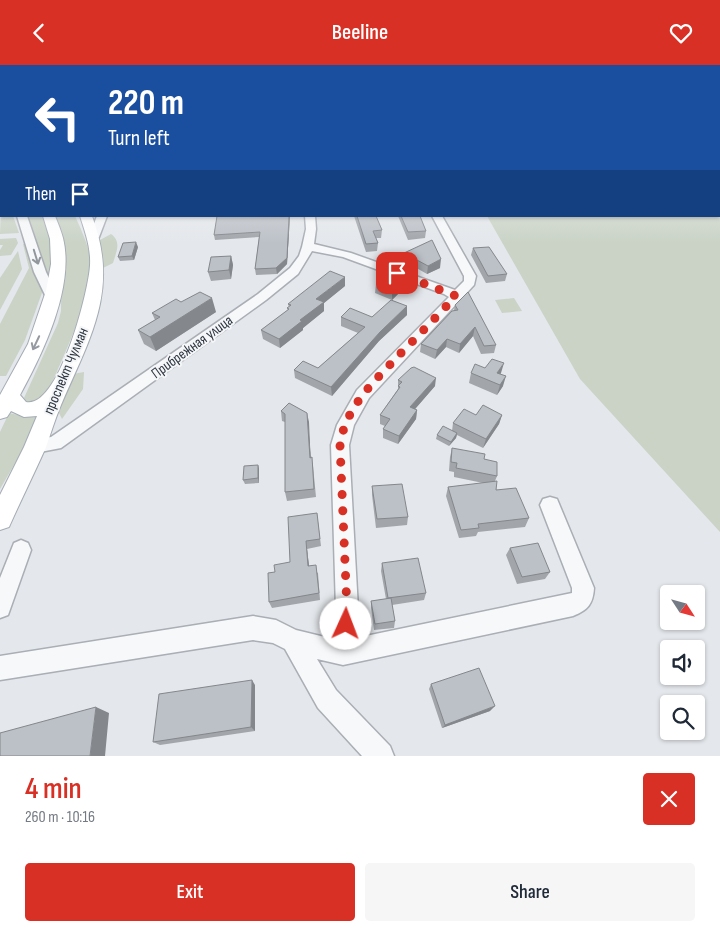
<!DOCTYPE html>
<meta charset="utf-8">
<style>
body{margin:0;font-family:"Sofia Sans Condensed",sans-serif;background:#f6f6f7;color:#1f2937;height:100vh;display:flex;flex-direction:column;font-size:19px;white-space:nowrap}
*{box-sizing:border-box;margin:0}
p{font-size:16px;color:#747a83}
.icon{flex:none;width:28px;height:28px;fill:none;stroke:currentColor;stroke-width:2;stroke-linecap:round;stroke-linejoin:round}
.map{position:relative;height:691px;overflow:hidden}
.drawer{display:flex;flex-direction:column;background:#fff;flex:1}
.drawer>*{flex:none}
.guide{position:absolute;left:0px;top:0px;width:720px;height:152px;box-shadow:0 1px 4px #0004;background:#1a4fa0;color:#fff;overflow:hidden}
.needle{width:32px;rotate:126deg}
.buttons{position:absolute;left:660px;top:520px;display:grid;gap:10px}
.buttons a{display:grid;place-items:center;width:45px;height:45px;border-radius:5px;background:#fff;box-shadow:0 1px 4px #0004;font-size:25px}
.pin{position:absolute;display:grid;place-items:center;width:42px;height:42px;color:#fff;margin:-21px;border-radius:10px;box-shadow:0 2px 8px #0006}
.me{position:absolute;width:55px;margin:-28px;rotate:2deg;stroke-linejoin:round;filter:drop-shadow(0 0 4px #0008)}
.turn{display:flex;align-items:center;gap:18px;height:105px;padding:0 25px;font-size:22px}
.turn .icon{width:65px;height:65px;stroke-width:2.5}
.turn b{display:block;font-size:35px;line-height:42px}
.then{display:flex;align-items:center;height:48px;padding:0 25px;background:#0003;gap:10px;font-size:19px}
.round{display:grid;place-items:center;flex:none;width:52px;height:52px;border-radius:5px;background:#f6f6f7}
.headline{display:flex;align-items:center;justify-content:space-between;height:85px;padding:0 25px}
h1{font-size:30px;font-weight:600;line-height:38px;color:#d93025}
.button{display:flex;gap:10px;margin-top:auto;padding:10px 25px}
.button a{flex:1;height:58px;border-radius:5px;background:#d93025;color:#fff;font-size:20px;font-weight:600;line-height:58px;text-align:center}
.button a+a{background:#f6f6f7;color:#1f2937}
header{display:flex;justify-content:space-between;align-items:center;height:65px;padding:0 25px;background:#d93025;color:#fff;font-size:22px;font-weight:600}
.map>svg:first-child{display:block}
.green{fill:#cad3c6}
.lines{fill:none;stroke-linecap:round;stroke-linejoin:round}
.minor-casing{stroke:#aaaeb5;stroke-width:3}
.major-casing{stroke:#a5acb5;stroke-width:2}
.minor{fill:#f7f8f9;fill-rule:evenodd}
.major{fill:#fff;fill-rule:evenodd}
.wall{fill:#a2a6ab}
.shaded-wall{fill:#84878b}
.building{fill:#bcc1c7;stroke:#84878b}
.oneway{stroke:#92979d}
.oneway2{stroke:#969aa0}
.route{stroke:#d93025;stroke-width:9;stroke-dasharray:0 16.2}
.labels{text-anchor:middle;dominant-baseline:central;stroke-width:4;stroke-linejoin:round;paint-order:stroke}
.street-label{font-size:15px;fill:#2e3641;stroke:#f4f6f8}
</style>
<header><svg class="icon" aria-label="back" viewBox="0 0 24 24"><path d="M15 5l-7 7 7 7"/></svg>Beeline<svg class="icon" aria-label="heart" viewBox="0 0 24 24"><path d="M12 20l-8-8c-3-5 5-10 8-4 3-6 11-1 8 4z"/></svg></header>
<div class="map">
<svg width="720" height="691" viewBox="0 0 720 691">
<rect width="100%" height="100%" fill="#e4e7eb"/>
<path class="green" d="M 719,82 L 720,82 L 720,467 L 580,314 L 487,151 L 719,151 Z
M 1,141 L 1,151 L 13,151 L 19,168 L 0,169 Z
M 26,151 L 43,151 L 53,181 L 50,212 L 45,205 Z
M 55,151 L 75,151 C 80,162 86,175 89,187 C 98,224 61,295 47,330 L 43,334 L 27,338 L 24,333 L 58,258 L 61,246 L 62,171 Z
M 111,169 C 122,177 116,187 113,198 L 103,203 L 100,175 Z
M 16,173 L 18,178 L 11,190 L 0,191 L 0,185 L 3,180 L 0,180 L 0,174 Z
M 26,178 L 35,209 L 43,225 L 25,275 L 6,311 L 0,311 L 0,259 L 29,203 L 23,179 Z
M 18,186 L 22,204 L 0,245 L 0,213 Z
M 514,233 L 522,246 L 502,248 L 495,235 Z
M 84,307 L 83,324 L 62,354 L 58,346 L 73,309 Z
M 9,348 L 23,351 L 40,348 L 25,381 L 0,424 L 0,367 Z"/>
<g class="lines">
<g class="minor-casing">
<path id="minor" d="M 0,112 L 1,113 L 1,119 L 0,118 Z
M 17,151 L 27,151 L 46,207 L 58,232 L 56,235 L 48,235 L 46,232 L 34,207 Z
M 97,151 L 107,151 L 99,172 L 94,175 L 89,172 Z
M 305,151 L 315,151 L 316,164 L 314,179 L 351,188 L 455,225 L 464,216 L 464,211 L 432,151 L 442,151 L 476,211 L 474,220 L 369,333 L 354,360 L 349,380 L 358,544 L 356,573 L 572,528 L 572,523 L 540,440 L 543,434 L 550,432 L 557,434 L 594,523 C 593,539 588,545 573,551 L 343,600 L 317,594 L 336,625 L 390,681 L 394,691 L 362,691 L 318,643 L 285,584 L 273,578 L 253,575 L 0,615 L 0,591 L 253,551 L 276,555 L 296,565 L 333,574 L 336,544 L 331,380 L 337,360 L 357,325 L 449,232 L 444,229 L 343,192 L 312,186 L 298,209 L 266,235 L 61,383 L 35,388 L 29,386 L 26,381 L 29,376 L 51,372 L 258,229 L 290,203 L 299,191 L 302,182 L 306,164 Z
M 21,475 L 28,478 L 31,485 L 8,550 L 0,553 L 0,513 L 14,478 Z"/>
</g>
<g class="major-casing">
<path id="major" d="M 43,151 L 55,151 C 58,158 61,166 63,173 C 75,222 43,288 20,330 L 26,337 C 59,344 89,225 90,200 C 91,183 85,167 80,151 L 92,151 C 120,225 90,273 61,340 C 55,354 51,368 46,382 C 34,409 21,435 9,462 L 0,465 L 0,430 L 24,382 L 37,351 L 24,352 L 11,346 L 7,352 L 0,354 L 0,330 L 28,279 L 46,226 L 51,199 L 50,174 Z"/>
</g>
<use href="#minor" class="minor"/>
<use href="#major" class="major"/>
</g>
<path class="wall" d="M 217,151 L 290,151 L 287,199 L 277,209 L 256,210 L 255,204 L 259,172 L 215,175 L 214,170 Z
M 354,151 L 376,151 L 382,165 L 381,173 L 376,173 L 378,178 L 377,186 L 366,187 Z
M 398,151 L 420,151 L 426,166 L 425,173 L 408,175 Z
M 138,182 L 134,195 L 120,196 L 118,192 Z
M 473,183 L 507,209 L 505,216 L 486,218 L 471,190 Z
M 404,188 L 440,203 L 427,209 L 404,196 Z
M 231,191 L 233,200 L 231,214 L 211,216 L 208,207 Z
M 376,219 L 403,224 L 392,235 L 375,228 Z
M 345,221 L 324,238 L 324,246 L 303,263 L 303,265 L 280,283 L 263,274 L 261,265 L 288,245 L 287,243 L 289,242 L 288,239 Z
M 181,237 L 216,247 L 156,286 L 144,279 L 138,265 L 155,255 L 152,248 Z
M 455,240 L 496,280 L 494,288 L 481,289 L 473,271 L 459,288 L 446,282 L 435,294 L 420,287 L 421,279 L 454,245 Z
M 407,241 L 407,250 L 379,276 L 332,331 L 295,313 L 294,305 L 318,303 L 358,268 L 341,261 L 341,252 L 372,252 Z
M 485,303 L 501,308 L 500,309 L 503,321 L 497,330 L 469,318 L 471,308 Z
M 398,315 L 435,321 L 415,344 L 417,345 L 416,354 L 398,379 L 383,373 L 383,364 L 385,361 L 380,359 L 380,350 L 398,324 Z
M 281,346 L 307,348 L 311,393 L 313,401 L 316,432 L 287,436 L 285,427 L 285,357 L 282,356 Z
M 476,350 L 502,350 L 499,359 L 483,383 L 457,370 L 456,373 L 449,381 L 436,374 L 437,370 L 452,366 L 453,358 Z
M 452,383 L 484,394 L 497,411 L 495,416 L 496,425 L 529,453 L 525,462 L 478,467 L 476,471 L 459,473 L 446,431 L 448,422 L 483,418 L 454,412 L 454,407 L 449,406 L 450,392 Z
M 258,400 L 259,404 L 259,418 L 245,419 L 243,415 Z
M 372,421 L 408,452 L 407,460 L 376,463 L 372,430 Z
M 317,448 L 321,481 L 307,484 L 309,501 L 318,508 L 320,535 L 272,543 L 269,537 L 275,507 L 290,497 Z
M 510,483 L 550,507 L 545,514 L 517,519 L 506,490 Z
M 382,498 L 426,528 L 424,535 L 392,540 L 395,556 L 394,563 L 374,565 L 371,543 L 371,536 L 386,534 L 381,506 Z
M 431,619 L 490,646 L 442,663 L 429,624 Z
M 255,620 L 255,666 L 160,680 L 153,677 Z"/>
<path class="shaded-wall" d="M 289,151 L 290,151 L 287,199 L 277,209 L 276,203 Z
M 136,177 L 138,182 L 134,195 L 132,191 Z
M 231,191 L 233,200 L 231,214 L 229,205 Z
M 441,194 L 440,203 L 427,209 L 428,201 Z
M 345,212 L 345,221 L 324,238 L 324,246 L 303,263 L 303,265 L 280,283 L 279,274 L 300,255 L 316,234 Z
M 404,215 L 403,224 L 392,235 L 392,225 Z
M 212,233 L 216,247 L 156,286 L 150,272 Z
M 407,241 L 407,250 L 379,276 L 332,331 L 331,322 L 380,267 Z
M 475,262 L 473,271 L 459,288 L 460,279 Z
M 447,274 L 446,282 L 435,294 L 437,285 Z
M 504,298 L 501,308 L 495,317 L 497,308 Z
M 506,311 L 503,321 L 497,330 L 500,320 Z
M 436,313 L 435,321 L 409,351 L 410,342 Z
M 417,345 L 416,354 L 398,379 L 399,371 Z
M 307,348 L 309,357 L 311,402 L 310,393 Z
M 502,350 L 499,359 L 483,383 L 486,374 Z
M 457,368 L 456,373 L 449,381 L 451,377 Z
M 258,400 L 259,404 L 259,418 L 258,413 Z
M 306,476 L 307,484 L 310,509 L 308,501 Z
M 252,615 L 255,620 L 255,666 L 251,662 Z
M 495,641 L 490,646 L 442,663 L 445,660 Z
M 96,642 L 109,648 L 105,691 L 90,691 Z"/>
<path class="building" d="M 217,151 L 289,151 L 287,193 L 276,203 L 255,204 L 260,167 L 214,170 Z
M 357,151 L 376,151 L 382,165 L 373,166 L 378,178 L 366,179 Z
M 401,151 L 420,151 L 426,166 L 408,167 Z
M 432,175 L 441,194 L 428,201 L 404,188 Z
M 136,177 L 132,191 L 118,192 L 123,178 Z
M 489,182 L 507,209 L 488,211 L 473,183 Z
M 231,191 L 229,205 L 208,207 L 211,192 Z
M 330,206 L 345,212 L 316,234 L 324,237 L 300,255 L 302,256 L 279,274 L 261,265 L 289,244 L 287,243 L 291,240 L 288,239 Z
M 387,208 L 404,215 L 392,225 L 376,219 Z
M 200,227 L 212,233 L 150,272 L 138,265 L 160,252 L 152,248 L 176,234 L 181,237 Z
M 468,227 L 496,280 L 484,281 L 475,262 L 460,279 L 447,274 L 437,285 L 421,279 L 452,246 L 458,245 L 455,240 Z
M 391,235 L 407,241 L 380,267 L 331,322 L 294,305 L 303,296 L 318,303 L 365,262 L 341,252 L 350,243 L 372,252 Z
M 492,294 L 504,298 L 497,308 L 506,311 L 500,320 L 471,308 L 475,299 L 485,303 Z
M 414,302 L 436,313 L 410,342 L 417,345 L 399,371 L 383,364 L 390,354 L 380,350 L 400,322 L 398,321 L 402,317 L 398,315 L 411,303 Z
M 289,338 L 307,348 L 310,393 L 312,392 L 314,424 L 285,427 L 285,349 L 281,346 Z
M 483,340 L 502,350 L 486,374 L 453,358 L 464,344 L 476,350 Z
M 443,361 L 457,368 L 451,377 L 437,370 Z
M 452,383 L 485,389 L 484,394 L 497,397 L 497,411 L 456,403 L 457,398 L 451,397 Z
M 258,400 L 258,413 L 243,415 L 244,401 Z
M 497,416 L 496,425 L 516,423 L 529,453 L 478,459 L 479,463 L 461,465 L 448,422 Z
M 402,419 L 408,452 L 377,454 L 372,421 Z
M 317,448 L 320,474 L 306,476 L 308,501 L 316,500 L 319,528 L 269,537 L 268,508 L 275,507 L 274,500 L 290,497 L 288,452 Z
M 538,478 L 550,507 L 522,512 L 510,483 Z
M 418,493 L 426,528 L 388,533 L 382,498 Z
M 391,533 L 395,556 L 375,559 L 371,536 Z
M 479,603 L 495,641 L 445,660 L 431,619 Z
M 252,615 L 251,662 L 153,677 L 159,629 Z
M 96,642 L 90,691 L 0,691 L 0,668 Z"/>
<defs><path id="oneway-shaft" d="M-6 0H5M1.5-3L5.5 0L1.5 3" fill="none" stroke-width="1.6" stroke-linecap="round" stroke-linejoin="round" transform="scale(1.25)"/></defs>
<use class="oneway" href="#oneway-shaft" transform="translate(36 192) rotate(73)"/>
<use class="oneway2" href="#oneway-shaft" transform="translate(36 278) rotate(115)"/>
<linearGradient id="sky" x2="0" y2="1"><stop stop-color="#8db5da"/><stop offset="0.46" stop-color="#f3f4f6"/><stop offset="1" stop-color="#f3f4f6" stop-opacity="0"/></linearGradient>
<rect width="720" height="178" fill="url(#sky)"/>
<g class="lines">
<path class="route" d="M 346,559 L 347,544 L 340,380 C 345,342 375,316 400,289 C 419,270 437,251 456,231 L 397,208"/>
</g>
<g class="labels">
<g class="street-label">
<text transform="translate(192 282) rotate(-36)">Прибрежная улица</text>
<text transform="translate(66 306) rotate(-67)">проспект Чулман</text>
</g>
</g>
</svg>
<div class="buttons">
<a><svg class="needle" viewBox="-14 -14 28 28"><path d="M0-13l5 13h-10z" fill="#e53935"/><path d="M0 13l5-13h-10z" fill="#747a83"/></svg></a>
<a><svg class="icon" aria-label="sound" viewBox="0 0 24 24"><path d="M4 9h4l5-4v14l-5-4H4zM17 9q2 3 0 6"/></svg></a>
<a><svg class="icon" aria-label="search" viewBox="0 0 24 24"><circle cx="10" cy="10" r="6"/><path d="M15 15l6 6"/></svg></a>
</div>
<div class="pin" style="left:397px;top:208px;background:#d93025"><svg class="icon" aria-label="arrive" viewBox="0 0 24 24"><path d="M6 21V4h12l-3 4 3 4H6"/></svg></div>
<svg class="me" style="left:346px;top:559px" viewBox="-20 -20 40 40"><circle r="19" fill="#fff"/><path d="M0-13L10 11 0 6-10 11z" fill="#d93025"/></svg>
<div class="guide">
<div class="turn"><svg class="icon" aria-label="left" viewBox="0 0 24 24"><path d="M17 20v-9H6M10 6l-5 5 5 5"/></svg><div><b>220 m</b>Turn left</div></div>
<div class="then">Then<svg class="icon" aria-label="arrive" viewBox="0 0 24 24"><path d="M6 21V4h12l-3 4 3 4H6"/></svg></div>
</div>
</div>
<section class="drawer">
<div class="headline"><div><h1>4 min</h1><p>260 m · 10:16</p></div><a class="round" style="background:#d93025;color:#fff"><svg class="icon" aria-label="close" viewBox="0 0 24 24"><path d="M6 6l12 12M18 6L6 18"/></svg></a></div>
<div class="button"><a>Exit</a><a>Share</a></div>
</section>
